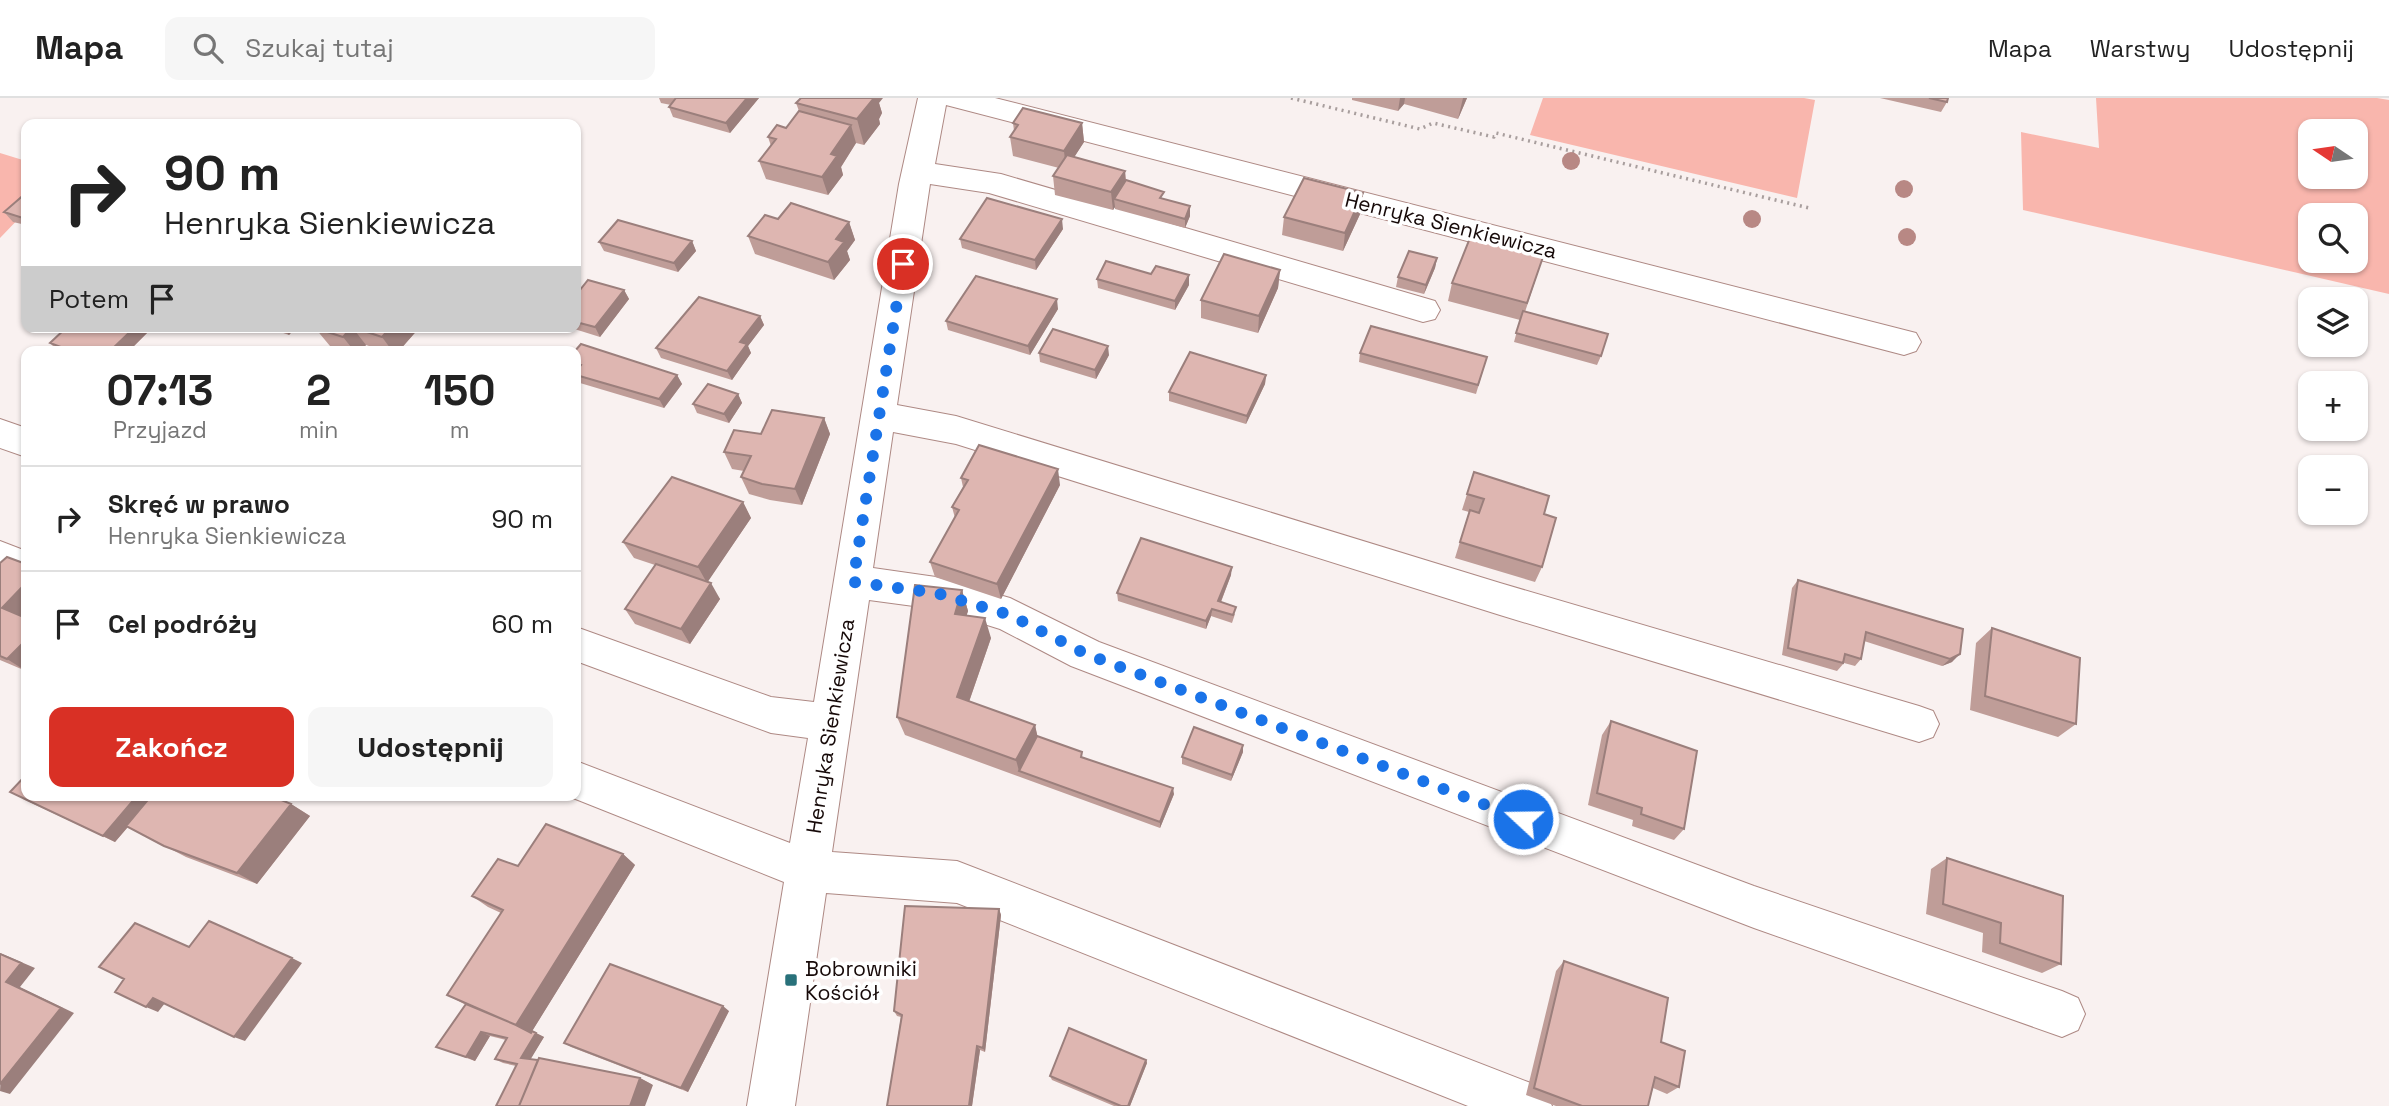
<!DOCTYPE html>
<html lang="pl">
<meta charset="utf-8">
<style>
body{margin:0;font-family:"Space Grotesk",sans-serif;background:#f6f6f6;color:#222;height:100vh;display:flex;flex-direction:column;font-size:26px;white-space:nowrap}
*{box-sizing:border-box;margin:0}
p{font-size:23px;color:#767676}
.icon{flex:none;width:38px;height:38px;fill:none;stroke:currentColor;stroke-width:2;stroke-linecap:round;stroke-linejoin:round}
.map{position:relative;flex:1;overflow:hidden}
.sheet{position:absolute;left:21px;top:248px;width:560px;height:455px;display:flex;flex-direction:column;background:#fff;border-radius:14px;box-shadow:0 2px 5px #0004}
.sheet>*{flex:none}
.banner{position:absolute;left:21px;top:21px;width:560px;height:214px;border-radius:14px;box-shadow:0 2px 5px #0004;background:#fff;color:#222;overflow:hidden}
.needle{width:46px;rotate:283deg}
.fabs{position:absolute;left:2298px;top:21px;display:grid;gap:14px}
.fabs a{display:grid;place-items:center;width:70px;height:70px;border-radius:14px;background:#fff;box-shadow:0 2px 5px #0004;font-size:35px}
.pin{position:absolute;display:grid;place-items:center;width:60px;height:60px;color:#fff;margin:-30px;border:4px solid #fff;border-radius:50%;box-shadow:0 2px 7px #0007}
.me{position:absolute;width:77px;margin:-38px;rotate:291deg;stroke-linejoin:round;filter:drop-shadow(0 0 5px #0008)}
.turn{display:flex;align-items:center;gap:24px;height:147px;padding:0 28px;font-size:32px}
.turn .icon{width:91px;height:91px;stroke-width:2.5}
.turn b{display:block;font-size:49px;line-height:60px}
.then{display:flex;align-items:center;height:66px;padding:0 28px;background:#0003;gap:14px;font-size:26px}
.eta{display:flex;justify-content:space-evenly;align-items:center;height:119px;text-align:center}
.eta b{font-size:42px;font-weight:700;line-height:49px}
.button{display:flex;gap:14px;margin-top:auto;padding:14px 28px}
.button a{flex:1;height:80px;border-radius:14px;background:#d93025;color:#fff;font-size:28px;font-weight:700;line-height:80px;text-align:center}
.button a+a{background:#f6f6f6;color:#222}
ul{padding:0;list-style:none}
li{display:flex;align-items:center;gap:21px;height:105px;padding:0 28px;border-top:2px solid #e0e0e0}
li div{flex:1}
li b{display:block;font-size:26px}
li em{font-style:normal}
header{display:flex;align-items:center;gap:42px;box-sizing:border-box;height:98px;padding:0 35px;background:#fff;border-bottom:2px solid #e0e0e0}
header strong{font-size:33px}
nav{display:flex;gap:38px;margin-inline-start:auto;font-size:24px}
.search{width:490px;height:63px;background:#f6f6f6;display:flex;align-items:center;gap:18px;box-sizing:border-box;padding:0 24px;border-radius:14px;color:#767676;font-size:26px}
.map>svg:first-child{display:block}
.green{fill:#f9b6ad;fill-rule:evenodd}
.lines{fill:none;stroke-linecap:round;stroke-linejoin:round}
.minor-casing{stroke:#ae8984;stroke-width:2}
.path{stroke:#a89e9d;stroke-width:3.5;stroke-dasharray:2 4.5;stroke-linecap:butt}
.minor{fill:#fff;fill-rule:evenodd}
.tree{fill:#b88884}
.wall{fill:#bf9d98}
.shaded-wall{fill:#9b7f7c}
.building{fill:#deb6b1;stroke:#9b7f7c;stroke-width:2}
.route{stroke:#1a73e8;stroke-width:12;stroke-dasharray:0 21.6}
.poi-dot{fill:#28717a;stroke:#fff;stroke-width:2.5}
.labels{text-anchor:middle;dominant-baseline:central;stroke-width:7;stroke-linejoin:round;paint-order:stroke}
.street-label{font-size:21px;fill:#160908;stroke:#fff}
.poi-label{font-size:21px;fill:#160908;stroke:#fff;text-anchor:start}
</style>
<header>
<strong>Mapa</strong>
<div class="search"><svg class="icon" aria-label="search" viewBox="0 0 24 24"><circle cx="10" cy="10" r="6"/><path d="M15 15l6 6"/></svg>Szukaj tutaj</div>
<nav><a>Mapa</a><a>Warstwy</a><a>Udostępnij</a></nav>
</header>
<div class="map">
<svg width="2389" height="1008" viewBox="0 0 2389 1008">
<rect width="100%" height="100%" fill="#f9f1f0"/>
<path class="green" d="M 1543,0 L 1804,0 L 1815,2 L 1797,100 L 1530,37 Z
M 2096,0 L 2377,0 L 2389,2 L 2389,196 L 2023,112 L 2021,34 L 2099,50 ZM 2310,33 L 2356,33 L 2356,79 L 2310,79 ZM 2310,117 L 2356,117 L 2356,163 L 2310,163 Z
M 0,55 L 26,63 L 26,113 L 0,140 Z"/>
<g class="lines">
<g class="minor-casing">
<path id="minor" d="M 918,0 L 995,0 L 1916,235 L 1921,244 L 1916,253 L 1904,257 L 946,7 L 935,66 L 1001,76 L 1435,203 L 1440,212 L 1435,221 L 1423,224 L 989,95 L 930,86 L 897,307 L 956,318 L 1500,485 L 1919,608 L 1933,613 L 1939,626 L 1933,639 L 1919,644 L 1500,517 L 956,346 L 893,334 L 873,470 L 936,479 L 1010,500 L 1099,544 L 1754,788 L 2062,893 L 2078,900 L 2085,916 L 2078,932 L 2062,939 L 1754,830 L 1071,568 L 1000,531 L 936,511 L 869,502 L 832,754 L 957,763 L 1528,984 L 1545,991 L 1552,1008 L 1468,1008 L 957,805 L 826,795 L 795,1008 L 747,1008 L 784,784 L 568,698 L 576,698 L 576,663 L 790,745 L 808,640 L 771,635 L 576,563 L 576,529 L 771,599 L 814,604 L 899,86 Z
M 0,321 L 26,330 L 26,359 L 0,350 Z
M 0,443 L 26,453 L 26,485 L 0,475 Z"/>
</g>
<path class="path" d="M 1291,0 L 1420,31 L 1433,25 L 1494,39 L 1496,35 L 1809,110"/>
<use href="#minor" class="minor"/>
</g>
<g class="tree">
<circle cx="1571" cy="63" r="9"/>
<circle cx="1904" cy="91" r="9"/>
<circle cx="1752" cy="121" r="9"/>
<circle cx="1907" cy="139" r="9"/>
</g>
<path class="wall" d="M 659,0 L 759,0 L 730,35 L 673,19 L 669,9 L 671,7 L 661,5 Z
M 1352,0 L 1467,0 L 1458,21 L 1404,6 L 1398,13 L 1352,2 Z
M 1880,0 L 1948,0 L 1947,4 L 1941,14 Z
M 796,5 L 879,5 L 882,15 L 879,21 L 880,26 L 864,47 L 856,45 L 841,69 L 843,77 L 828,97 L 766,81 L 759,63 L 771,48 L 768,39 L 786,30 L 799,13 Z
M 1013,25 L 1082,25 L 1084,44 L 1074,59 L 1125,73 L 1126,82 L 1164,101 L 1190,118 L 1185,130 L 1115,111 L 1115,109 L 1113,112 L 1055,97 L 1053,78 L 1059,70 L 1013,58 L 1010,39 L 1014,33 Z
M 26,95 L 26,127 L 13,124 L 4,114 Z
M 1363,95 L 1361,114 L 1343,153 L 1282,137 L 1284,119 Z
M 778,121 L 849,124 L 855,142 L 847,153 L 850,162 L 834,182 L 755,156 L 748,138 Z
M 1063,131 L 1036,172 L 962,150 L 960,141 Z
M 692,143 L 696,153 L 678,174 L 604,153 L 599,144 Z
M 1543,159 L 1525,214 L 1601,258 L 1597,267 L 1514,244 L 1520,222 L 1448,203 L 1452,185 Z
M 1437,160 L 1435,170 L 1424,196 L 1396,189 L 1398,179 Z
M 1280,172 L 1278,190 L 1258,235 L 1201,220 L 1201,202 Z
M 1151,176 L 1189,177 L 1189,187 L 1175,212 L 1098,190 L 1097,181 Z
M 624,192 L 629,201 L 600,239 L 568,229 L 576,229 L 576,197 Z
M 1058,211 L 1030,257 L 948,232 L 946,223 Z
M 760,218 L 764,227 L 748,248 L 751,255 L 732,282 L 661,260 L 656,250 Z
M 67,229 L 153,229 L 128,254 L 59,254 L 50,245 Z
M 266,229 L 296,229 L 289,237 Z
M 420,229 L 398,254 L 387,254 L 366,247 L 360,254 L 348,254 L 330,248 L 315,230 Z
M 576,254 L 677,277 L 682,286 L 664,310 L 580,285 L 576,279 L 577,273 L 576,272 Z
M 1039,255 L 1109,257 L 1096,281 L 1040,264 Z
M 1360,255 L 1487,259 L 1476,296 L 1359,264 Z
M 1266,277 L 1265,286 L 1246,326 L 1169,303 L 1169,294 Z
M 738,296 L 742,305 L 729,325 L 697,315 L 693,306 Z
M 824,320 L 830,336 L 802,407 L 770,402 L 749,396 L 741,379 L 744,373 L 732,371 L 724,354 L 761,336 Z
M 1474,374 L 1544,416 L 1542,469 L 1535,484 L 1455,460 L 1469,414 L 1462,412 Z
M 961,380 L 1060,387 L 1001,501 L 935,479 L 930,464 L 955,420 L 952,409 L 963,389 Z
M 743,404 L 751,420 L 707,484 L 720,501 L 690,546 L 635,526 L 625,511 L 655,467 L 634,460 L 623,444 Z
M 0,465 L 26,466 L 26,573 L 0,562 Z
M 1231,477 L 1221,504 L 1235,516 L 1232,525 L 1211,518 L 1206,531 L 1118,503 L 1117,495 Z
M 1798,482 L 1963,531 L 1952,564 L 1942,568 L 1864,543 L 1861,561 L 1855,568 L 1844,565 L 1837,573 L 1782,557 L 1792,490 Z
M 962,492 L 968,513 L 966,518 L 991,540 L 969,604 L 1035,627 L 1037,638 L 1083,659 L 1174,696 L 1160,730 L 905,637 L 897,619 Z
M 1992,530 L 2076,626 L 2058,639 L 1970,612 L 1976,545 Z
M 1611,623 L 1684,731 L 1674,742 L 1632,728 L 1633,722 L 1588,707 L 1602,637 Z
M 1243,647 L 1243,654 L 1231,683 L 1182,666 L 1182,659 Z
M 98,698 L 284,698 L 281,702 L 291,706 L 310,718 L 257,786 L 186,759 L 128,729 L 115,744 L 23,701 Z
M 623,756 L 635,767 L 532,933 L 544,939 L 530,961 L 640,980 L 653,987 L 516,968 L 503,965 L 495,961 L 506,942 L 490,938 L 475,963 L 436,949 L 466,907 L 447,897 L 501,815 L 488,809 L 472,798 L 518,768 Z
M 1947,760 L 2061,866 L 2042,875 L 1982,854 L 1983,835 L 1926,816 L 1931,771 Z
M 999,811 L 1001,817 L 985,954 L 980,952 L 972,1008 L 887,1008 L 901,919 L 897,918 L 894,913 Z
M 1564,863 L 1661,944 L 1679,989 L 1667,996 L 1653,990 L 1648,1008 L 1556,1008 L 1526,997 L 1556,873 Z
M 729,913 L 688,994 L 571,949 L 564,945 Z
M 1146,962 L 1147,965 L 1130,1008 L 1114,1008 L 1052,982 L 1050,978 Z"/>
<path class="shaded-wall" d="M 747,0 L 759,0 L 730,35 L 726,25 Z
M 870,0 L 883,0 L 879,5 L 882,15 L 879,21 L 880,26 L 864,47 L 857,21 Z
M 1400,0 L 1405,0 L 1404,6 L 1398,13 Z
M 1463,0 L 1467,0 L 1458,21 Z
M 1082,25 L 1084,44 L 1066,72 L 1064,53 Z
M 851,27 L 856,45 L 841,69 L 843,77 L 828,97 L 822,79 L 831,56 Z
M 1125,73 L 1126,92 L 1114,101 L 1115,109 L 1113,112 L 1111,94 Z
M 1363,95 L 1361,114 L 1343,153 L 1345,135 Z
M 1190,108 L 1190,118 L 1185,130 L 1185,121 Z
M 1062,121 L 1063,131 L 1036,172 L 1035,162 Z
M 849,124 L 855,142 L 847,153 L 850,162 L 834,182 L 828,164 L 836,141 Z
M 692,143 L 696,153 L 678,174 L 674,165 Z
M 1437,160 L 1435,170 L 1424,196 L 1426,187 Z
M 1280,172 L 1278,190 L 1258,235 L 1259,218 Z
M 1189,177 L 1189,187 L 1175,212 L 1175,203 Z
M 624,192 L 629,201 L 600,239 L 595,229 Z
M 1057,201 L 1058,211 L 1030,257 L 1028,248 Z
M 760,218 L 764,227 L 748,248 L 751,255 L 732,282 L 727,273 L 740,244 Z
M 135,229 L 153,229 L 128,254 L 109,254 Z
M 282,229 L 296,229 L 289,237 Z
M 352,229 L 366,247 L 360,254 L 355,254 L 343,239 Z
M 391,229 L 420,229 L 398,254 L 393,254 L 382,239 Z
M 1108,248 L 1109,257 L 1096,281 L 1095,272 Z
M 677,277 L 682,286 L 664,310 L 659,301 Z
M 1266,277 L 1265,286 L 1246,326 L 1247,318 Z
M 738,296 L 742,305 L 729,325 L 724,316 Z
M 824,320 L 830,336 L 802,407 L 795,391 Z
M 1058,371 L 1060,387 L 1001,501 L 997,486 Z
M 743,404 L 751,420 L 707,485 L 698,469 Z
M 1232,469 L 1231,477 L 1218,511 L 1218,503 Z
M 26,485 L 26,523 L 2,510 Z
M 711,485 L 720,501 L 690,546 L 681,531 Z
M 962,492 L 968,513 L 961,536 L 955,516 Z
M 1212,511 L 1211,518 L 1206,531 L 1206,523 Z
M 985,520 L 991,540 L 964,618 L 957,599 Z
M 26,542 L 26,573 L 7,561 Z
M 1960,556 L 1952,564 L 1942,568 L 1950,561 Z
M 1035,627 L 1039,645 L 1019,673 L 1016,662 Z
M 1243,647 L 1243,654 L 1231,683 L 1232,677 Z
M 1173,690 L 1174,696 L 1160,730 L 1160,724 Z
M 137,698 L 154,698 L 115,744 L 103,738 Z
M 268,698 L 284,698 L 279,705 Z
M 291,706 L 310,718 L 257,786 L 237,775 Z
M 623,756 L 635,767 L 531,935 L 516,927 Z
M 999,811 L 1001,817 L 985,954 L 983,950 Z
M 0,855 L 35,870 L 20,889 L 74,915 L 10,996 L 0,993 L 6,884 Z
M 292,860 L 302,865 L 245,943 L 234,939 Z
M 153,900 L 165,905 L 158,914 L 146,909 Z
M 723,908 L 729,913 L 688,994 L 681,990 Z
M 481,934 L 490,938 L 475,963 L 466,959 Z
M 536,935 L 544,939 L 529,964 L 521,960 Z
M 977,948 L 980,952 L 972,1008 L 969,1008 Z
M 1146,962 L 1147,965 L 1130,1008 L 1128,1008 Z
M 640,980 L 653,987 L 645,1008 L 630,1008 Z"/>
<path class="building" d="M 676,0 L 747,0 L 726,25 L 669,9 Z
M 801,0 L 874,0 L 857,21 L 796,5 Z
M 1929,0 L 1948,0 L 1947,4 Z
M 1023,10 L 1082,25 L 1064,53 L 1010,39 L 1018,27 L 1013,25 Z
M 799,13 L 851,27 L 831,56 L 837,58 L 822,79 L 759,63 L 776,41 L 768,39 L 777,27 L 786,30 Z
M 1067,57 L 1125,73 L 1111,94 L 1053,78 Z
M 1304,80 L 1363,95 L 1345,135 L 1284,119 Z
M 1126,82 L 1164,94 L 1160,100 L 1190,108 L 1185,121 L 1114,101 Z
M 26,95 L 26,121 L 4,114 Z
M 987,100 L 1062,121 L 1035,162 L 960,141 Z
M 791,105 L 849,124 L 836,141 L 844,144 L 828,164 L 748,138 L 765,117 L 778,121 Z
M 618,122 L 692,143 L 674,165 L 599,144 Z
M 1470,140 L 1543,159 L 1527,205 L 1452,185 Z
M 1409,153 L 1437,160 L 1426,187 L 1398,179 Z
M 1224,156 L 1280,172 L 1259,218 L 1201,202 Z
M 1106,163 L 1151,176 L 1156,168 L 1189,177 L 1175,203 L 1097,181 Z
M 976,178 L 1057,201 L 1028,248 L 946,223 Z
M 588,182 L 624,192 L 595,229 L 576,224 L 576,197 Z
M 699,199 L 760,218 L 740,244 L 747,246 L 727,273 L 656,250 Z
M 1523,213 L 1608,236 L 1601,258 L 1516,235 Z
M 1371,228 L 1487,259 L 1478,287 L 1360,255 Z
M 67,229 L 135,229 L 109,254 L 74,254 L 50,245 Z
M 316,229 L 352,229 L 343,239 L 315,230 Z
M 352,229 L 391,229 L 382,239 Z
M 1053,231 L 1108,248 L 1095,272 L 1039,255 Z
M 581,246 L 677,277 L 659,301 L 576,277 L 576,274 L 581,267 L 576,265 L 576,254 L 574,254 Z
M 1190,254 L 1266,277 L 1247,318 L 1169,294 Z
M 708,286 L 738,296 L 724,316 L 693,306 Z
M 772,312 L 824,320 L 795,391 L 762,386 L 741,379 L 751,358 L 724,354 L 734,332 L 761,336 Z
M 979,347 L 1058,371 L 997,486 L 930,464 L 959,412 L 952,409 L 968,382 L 961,380 Z
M 1474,374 L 1549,398 L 1544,416 L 1556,420 L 1542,469 L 1460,444 L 1470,412 L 1479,415 L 1484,401 L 1467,396 Z
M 672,379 L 743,404 L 698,469 L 623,444 Z
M 1141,440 L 1232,469 L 1218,503 L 1236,509 L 1233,517 L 1212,511 L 1206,523 L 1117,495 Z
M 7,459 L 26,466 L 26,485 L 2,510 L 26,520 L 26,542 L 7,561 L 0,558 L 0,465 Z
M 656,466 L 711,485 L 681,531 L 625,511 Z
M 1798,482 L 1963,531 L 1960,556 L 1950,561 L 1866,534 L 1861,561 L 1845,556 L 1843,565 L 1788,550 Z
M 915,487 L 962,492 L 955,516 L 985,520 L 957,599 L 1035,627 L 1016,662 L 897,619 Z
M 1992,530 L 2080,560 L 2076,626 L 1985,598 Z
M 1611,623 L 1697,653 L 1684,731 L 1641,716 L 1642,710 L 1597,695 Z
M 1194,629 L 1243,647 L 1232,677 L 1182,659 Z
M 1037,638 L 1082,654 L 1081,659 L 1173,690 L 1160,724 L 1019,673 Z
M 26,677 L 26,698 L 94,698 L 97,699 L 98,698 L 137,698 L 103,738 L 10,694 Z
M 151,698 L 272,698 L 291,706 L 237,775 L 164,748 L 126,728 Z
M 546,726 L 623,756 L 516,927 L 447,897 L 503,812 L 472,798 L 498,761 L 518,768 Z
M 1947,760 L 2063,798 L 2061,866 L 2000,845 L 2001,825 L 1943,806 Z
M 905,808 L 999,811 L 983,950 L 977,948 L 969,1008 L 887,1008 L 902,917 L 894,913 Z
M 209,823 L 292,860 L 234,939 L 153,900 L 146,909 L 115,894 L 124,881 L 99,869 L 135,825 L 189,849 Z
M 0,856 L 21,865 L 6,884 L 61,910 L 0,986 Z
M 1564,863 L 1668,900 L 1661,944 L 1685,953 L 1679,989 L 1655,979 L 1648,1008 L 1582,1008 L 1534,990 Z
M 610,866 L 723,908 L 681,990 L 564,945 Z
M 466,906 L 516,927 L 531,935 L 532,933 L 536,935 L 521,960 L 538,962 L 519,1008 L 496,1008 L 517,966 L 495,961 L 507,940 L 481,934 L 466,959 L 436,949 Z
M 1069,930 L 1146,962 L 1128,1008 L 1121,1008 L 1050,978 Z
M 539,960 L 640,980 L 630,1008 L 519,1008 Z"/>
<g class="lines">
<path class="route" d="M 903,166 L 853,484 L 936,495 L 1010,517 L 1086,556 L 1523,721"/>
</g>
<rect class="poi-dot" x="784" y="875" width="14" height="14" rx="3.5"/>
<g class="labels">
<g class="street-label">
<text transform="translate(1451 127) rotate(14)">Henryka Sienkiewicza</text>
<text transform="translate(830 628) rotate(-81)">Henryka Sienkiewicza</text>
</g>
<g class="poi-label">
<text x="805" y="870">Bobrowniki<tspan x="805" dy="24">Kościół</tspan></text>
</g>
</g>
</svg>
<div class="fabs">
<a><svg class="needle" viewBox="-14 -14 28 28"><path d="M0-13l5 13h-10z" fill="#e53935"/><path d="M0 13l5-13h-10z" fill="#767676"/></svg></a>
<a><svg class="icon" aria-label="search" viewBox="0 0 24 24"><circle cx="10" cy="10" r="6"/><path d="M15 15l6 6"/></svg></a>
<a><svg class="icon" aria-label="layers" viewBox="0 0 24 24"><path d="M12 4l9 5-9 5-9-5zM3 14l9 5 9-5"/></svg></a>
<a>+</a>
<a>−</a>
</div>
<div class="pin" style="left:903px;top:166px;background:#d93025"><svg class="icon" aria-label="arrive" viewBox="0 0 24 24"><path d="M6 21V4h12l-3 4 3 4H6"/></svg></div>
<svg class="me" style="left:1523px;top:721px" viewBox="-20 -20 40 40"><circle r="17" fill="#1a73e8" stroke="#fff" stroke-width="3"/><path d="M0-11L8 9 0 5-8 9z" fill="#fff"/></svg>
<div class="banner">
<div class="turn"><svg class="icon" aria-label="right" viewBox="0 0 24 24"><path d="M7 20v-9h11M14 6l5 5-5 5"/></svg><div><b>90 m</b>Henryka Sienkiewicza</div></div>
<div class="then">Potem<svg class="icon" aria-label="arrive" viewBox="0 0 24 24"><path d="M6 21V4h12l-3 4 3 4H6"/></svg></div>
</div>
<section class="sheet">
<div class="eta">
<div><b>07:13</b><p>Przyjazd</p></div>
<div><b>2</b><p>min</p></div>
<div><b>150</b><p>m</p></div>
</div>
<ul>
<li><svg class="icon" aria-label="right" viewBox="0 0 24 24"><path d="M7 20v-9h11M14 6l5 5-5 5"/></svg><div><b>Skręć w prawo</b><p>Henryka Sienkiewicza</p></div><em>90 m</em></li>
<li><svg class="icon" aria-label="arrive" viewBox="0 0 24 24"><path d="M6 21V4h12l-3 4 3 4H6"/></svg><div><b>Cel podróży</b></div><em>60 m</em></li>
</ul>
<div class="button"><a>Zakończ</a><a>Udostępnij</a></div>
</section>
</div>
